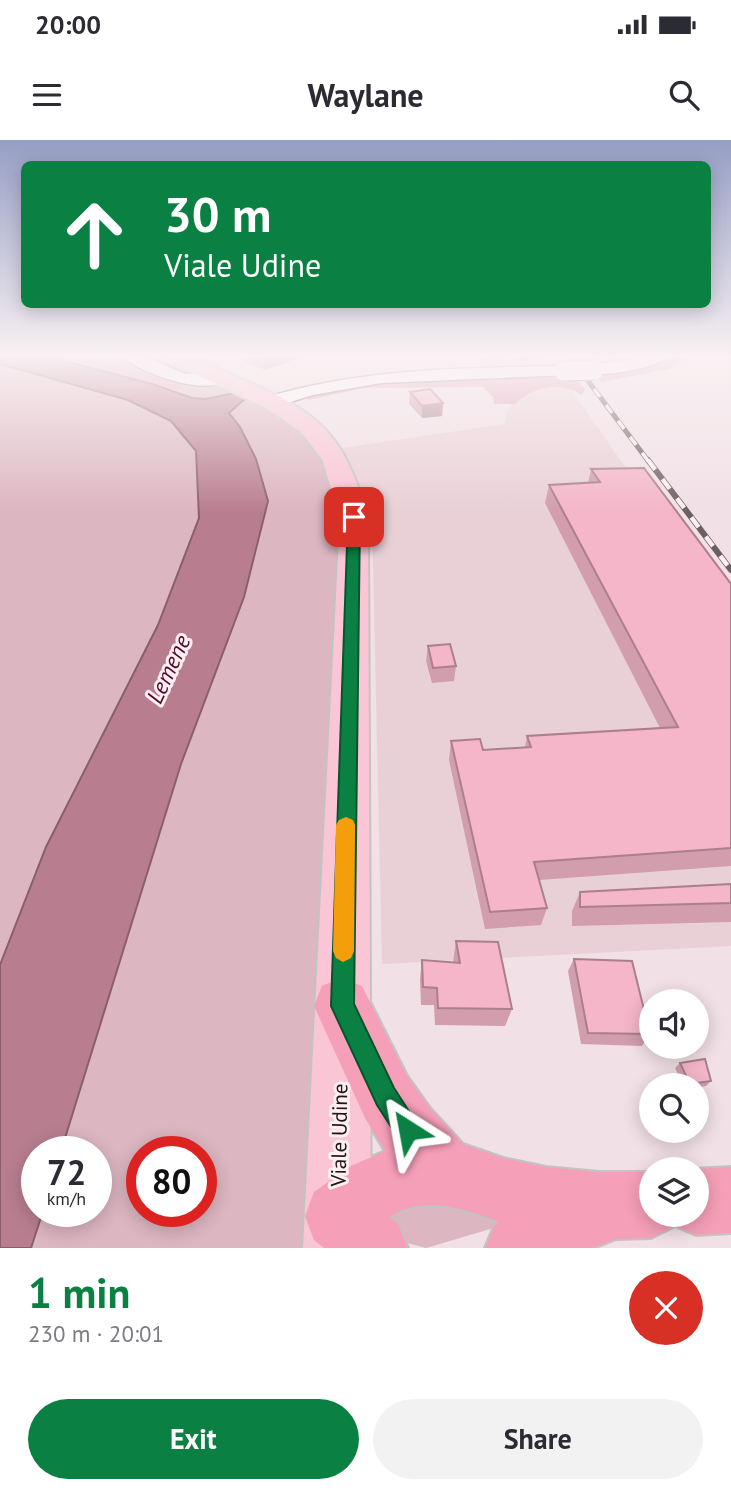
<!DOCTYPE html>
<meta charset="utf-8">
<style>
body{margin:0;font-family:"PT Sans",sans-serif;background:#f2f2f3;color:#2b2b33;height:100vh;display:flex;flex-direction:column;font-size:26px;white-space:nowrap}
*{box-sizing:border-box;margin:0}
p{font-size:23px;color:#7c7c81}
.icon{flex:none;width:38px;height:38px;fill:none;stroke:currentColor;stroke-width:2;stroke-linecap:round;stroke-linejoin:round}
.map{position:relative;height:1108px;overflow:hidden}
.panel{display:flex;flex-direction:column;background:#fff;flex:1}
.panel>*{flex:none}
.hud{position:absolute;left:21px;top:21px;width:690px;height:147px;border-radius:10px;box-shadow:0 4px 18px #0003;background:#0b8043;color:#fff;overflow:hidden}
.fabs{position:absolute;left:639px;top:849px;display:grid;gap:14px}
.fabs a{display:grid;place-items:center;width:70px;height:70px;border-radius:50%;background:#fff;box-shadow:0 4px 18px #0003;font-size:35px}
.speed{position:absolute;left:21px;top:996px;display:flex;gap:14px;font-size:35px;font-weight:700;text-align:center}
.speed>*{display:grid;place-content:center;width:91px;height:91px;border-radius:50%;background:#fff;box-shadow:0 4px 18px #0003;line-height:1}
.speed small{font-size:18px;font-weight:400}
.speed .limit{border:10px solid #d22;background:#fff;color:#111}
.pin{position:absolute;display:grid;place-items:center;width:60px;height:60px;color:#fff;margin:-30px;border-radius:14px;box-shadow:0 4px 10px #0006}
.me{position:absolute;width:77px;margin:-38px;rotate:326deg;stroke-linejoin:round;filter:drop-shadow(0 0 5px #0008)}
.turn{display:flex;align-items:center;gap:24px;height:147px;padding:0 28px;font-size:32px}
.turn .icon{width:91px;height:91px;stroke-width:2.5}
.turn b{display:block;font-size:49px;line-height:60px}
.round{display:grid;place-items:center;flex:none;width:74px;height:74px;border-radius:37px;background:#f2f2f3}
.headline{display:flex;align-items:center;justify-content:space-between;height:119px;padding:0 28px}
h1{font-size:42px;font-weight:700;line-height:52px;color:#0b8043}
.button{display:flex;gap:14px;margin-top:auto;padding:14px 28px}
.button a{flex:1;height:80px;border-radius:42px;background:#0b8043;color:#fff;font-size:28px;font-weight:700;line-height:80px;text-align:center}
.button a+a{background:#f2f2f3;color:#2b2b33}
.status{display:flex;justify-content:space-between;align-items:center;height:49px;padding:0 35px;background:#fff;direction:ltr}
.status svg{height:19px;fill:currentColor}
header{display:flex;justify-content:space-between;align-items:center;height:91px;padding:0 28px;background:#fff;font-size:32px;font-weight:700}
.map>svg:first-child{display:block}
.built{fill:#e9d0d6}
.green{fill:#dcb6c0;fill-rule:evenodd}
.forest{fill:#e0a3b5}
.water{fill:#b87e8f;stroke:#8a5f6c;stroke-width:2}
.lines{fill:none;stroke-linecap:round;stroke-linejoin:round}
.minor-casing{stroke:#908185;stroke-width:3}
.major-casing{stroke:#c4c3c3;stroke-width:4}
.highway-casing{stroke:#c4c3c3;stroke-width:4}
.minor{fill:#fff;fill-rule:evenodd}
.major{fill:#fac5d5;fill-rule:evenodd}
.highway{fill:#f69fb9;fill-rule:evenodd}
.rail-far1-casing{stroke:#6a6063;stroke-width:5}
.rail-casing{stroke:#6a6063;stroke-width:6}
.rail-far1{stroke:#ffeef2;stroke-width:3.5;stroke-dasharray:10;stroke-linecap:butt}
.rail{stroke:#ffeef2;stroke-width:4.5;stroke-dasharray:12;stroke-linecap:butt}
.minor-bridge-casing{stroke:#908185;stroke-width:21;stroke-linecap:butt}
.minor-bridge{stroke:#fff;stroke-width:19}
.wall{fill:#d29dac}
.shaded-wall{fill:#ab7f8c}
.building{fill:#f4b6c8;stroke:#ab7f8c;stroke-width:2}
.route{fill:#0b8043;stroke:#07532c;stroke-width:2}
.slow{fill:#f59e0b}
.labels{text-anchor:middle;dominant-baseline:central;stroke-width:6;stroke-linejoin:round;paint-order:stroke}
.street-label{font-size:21px;fill:#1e181a;stroke:#ffeef2}
.water-label{font-size:23px;font-style:italic;fill:#510a29;stroke:#ffeef2}
</style>
<div class="status"><b>20:00</b><svg viewBox="0 0 49 12"><path d="M0 12V9h3v3zM5 12V6h3v6zM10 12V3h3v9zM15 12V0h3v12zM26 1h20v11H26zM47 4h2v5h-2z"/></svg></div>
<header><svg class="icon" aria-label="menu" viewBox="0 0 24 24"><path d="M4 6h16M4 12h16M4 18h16"/></svg>Waylane<svg class="icon" aria-label="search" viewBox="0 0 24 24"><circle cx="10" cy="10" r="6"/><path d="M15 15l6 6"/></svg></header>
<div class="map">
<svg width="731" height="1108" viewBox="0 0 731 1108">
<rect width="100%" height="100%" fill="#f1e0e5"/>
<path class="built" d="M 515,247 L 569,247 L 731,477 L 731,806 L 382,824 L 372,380 L 342,308 L 504,284 Z"/>
<path class="green" d="M 0,217 L 145,217 L 180,225 L 248,256 L 293,284 L 310,301 L 321,317 L 331,338 L 342,370 L 305,1108 L 0,1108 ZM 37,1012 L 96,1012 L 96,1071 L 37,1071 ZM 142,1012 L 201,1012 L 201,1071 L 142,1071 Z
M 412,1056 L 504,1074 L 504,1085 L 426,1108 L 400,1101 L 385,1069 Z"/>
<path class="forest" d="M 60,217 L 97,220 L 182,244 L 181,248 L 176,250 Z
M 673,217 L 689,217 L 669,229 L 601,242 L 593,233 L 647,226 Z
M 575,237 L 585,249 L 582,255 C 560,241 533,246 515,264 L 494,264 L 493,257 L 483,247 L 364,248 L 308,260 L 306,256 L 390,240 Z"/>
<path class="water" d="M 0,217 L 50,217 L 152,244 L 192,258 L 205,259 L 240,252 L 248,256 L 229,273 L 240,287 L 256,319 L 268,361 L 244,457 L 181,624 L 61,1011 L 37,1012 L 37,1071 L 43,1071 L 31,1108 L 0,1108 L 0,825 L 46,707 L 158,485 L 199,378 L 196,311 L 171,281 L 128,260 L 0,224 Z"/>
<g class="lines">
<g class="minor-casing">
<path id="minor" d="M 124,217 L 146,217 L 185,234 L 218,234 L 227,239 C 210,258 139,233 124,217 Z
M 642,217 L 667,217 C 657,228 595,240 585,230 L 594,225 Z
M 564,226 L 570,227 L 573,231 L 570,235 L 381,243 L 313,255 L 274,267 L 265,261 L 267,257 C 365,228 463,228 564,226 Z"/>
</g>
<g class="major-casing">
<path id="major" d="M 168,217 C 176,217 187,215 195,218 C 210,222 225,232 239,238 C 320,273 343,292 368,377 L 371,1108 L 303,1108 L 340,377 L 322,319 L 301,292 L 266,268 L 189,231 Z"/>
</g>
<g class="highway-casing">
<path id="highway" d="M 342,838 L 362,846 L 407,936 L 430,968 L 463,1004 L 503,1018 L 546,1027 L 599,1032 L 651,1032 L 651,1074 L 696,1074 L 696,1029 L 731,1027 L 731,1093 L 696,1095 L 675,1086 L 651,1098 L 616,1099 L 593,1108 L 485,1108 L 495,1084 L 499,1082 C 464,1069 425,1054 390,1077 L 398,1084 L 408,1108 L 324,1108 L 314,1100 L 305,1076 L 314,1052 L 351,1026 L 385,1011 L 365,978 L 314,866 L 322,846 Z"/>
</g>
<use href="#minor" class="minor"/>
<use href="#major" class="major"/>
<use href="#highway" class="highway"/>
<g class="rail-far1-casing">
<path id="rail-far1" d="M 570,217 L 649,322"/>
</g>
<g class="rail-casing">
<path id="rail" d="M 648,320 L 731,430"/>
</g>
<use href="#rail-far1" class="rail-far1"/>
<use href="#rail" class="rail"/>
<g class="minor-bridge-casing">
<path id="minor-bridge" d="M 564,231 L 594,230"/>
</g>
<use href="#minor-bridge" class="minor-bridge"/>
</g>
<path class="wall" d="M 242,217 L 301,217 L 265,230 L 242,221 Z
M 410,252 L 443,263 L 442,276 L 422,278 L 409,264 Z
M 591,329 L 731,444 L 731,726 L 539,740 L 547,768 L 541,785 L 485,789 L 449,620 L 451,601 L 483,610 L 525,608 L 527,596 L 660,588 L 545,363 L 549,345 L 588,343 Z
M 428,506 L 456,526 L 454,541 L 432,543 L 426,521 Z
M 731,744 L 731,782 L 572,786 L 572,771 L 580,752 Z
M 456,801 L 512,869 L 505,886 L 435,885 L 434,865 L 421,865 L 420,839 L 422,820 L 453,822 Z
M 574,819 L 650,894 L 642,906 L 581,904 L 568,831 Z
M 680,923 L 711,941 L 706,946 L 696,948 L 696,945 L 683,945 L 675,928 Z"/>
<path class="shaded-wall" d="M 268,217 L 301,217 L 265,230 L 264,219 Z
M 483,217 L 501,217 L 483,220 Z
M 519,217 L 542,217 L 519,221 Z
M 443,263 L 442,276 L 422,278 L 422,266 Z"/>
<path class="building" d="M 430,249 L 443,263 L 422,266 L 410,252 Z
M 644,328 L 731,444 L 731,708 L 534,722 L 547,768 L 490,772 L 451,601 L 480,599 L 483,610 L 531,607 L 527,596 L 678,587 L 549,345 L 600,342 L 591,329 Z
M 450,504 L 456,526 L 433,528 L 428,506 Z
M 731,744 L 731,763 L 580,767 L 580,752 Z
M 456,801 L 498,802 L 512,869 L 438,868 L 437,848 L 423,847 L 422,820 L 460,823 Z
M 574,819 L 632,821 L 650,894 L 588,893 Z
M 705,919 L 711,941 L 690,944 L 680,923 Z"/>
<linearGradient id="sky" x2="0" y2="1"><stop stop-color="#959ec4"/><stop offset="0.58" stop-color="#f9f1f3"/><stop offset="1" stop-color="#f9f1f3" stop-opacity="0"/></linearGradient>
<rect width="731" height="372" fill="url(#sky)"/>
<path class="route" d="M 354,374 L 360,377 L 354,864 L 394,948 L 421,990 L 417,999 L 408,1003 L 399,999 L 377,965 L 331,866 L 348,377 Z"/>
<path class="slow" d="M 346,677 L 353,680 L 355,685 L 354,811 L 351,818 L 343,822 L 336,818 L 333,811 L 336,685 L 339,680 Z"/>
<g class="labels">
<g class="street-label">
<text transform="translate(339 995) rotate(-89)">Viale Udine</text>
</g>
<g class="water-label">
<text transform="translate(168 529) rotate(-65)">Lemene</text>
</g>
</g>
</svg>
<div class="fabs">
<a><svg class="icon" aria-label="sound" viewBox="0 0 24 24"><path d="M4 9h4l5-4v14l-5-4H4zM17 9q2 3 0 6"/></svg></a>
<a><svg class="icon" aria-label="search" viewBox="0 0 24 24"><circle cx="10" cy="10" r="6"/><path d="M15 15l6 6"/></svg></a>
<a><svg class="icon" aria-label="layers" viewBox="0 0 24 24"><path d="M12 4l9 5-9 5-9-5zM3 14l9 5 9-5"/></svg></a>
</div>
<div class="speed"><div>72<small>km/h</small></div><div class="limit">80</div></div>
<div class="pin" style="left:354px;top:377px;background:#d93025"><svg class="icon" aria-label="arrive" viewBox="0 0 24 24"><path d="M6 21V4h12l-3 4 3 4H6"/></svg></div>
<svg class="me" style="left:408px;top:990px" viewBox="-20 -20 40 40"><path d="M0-17L14 15 0 8-14 15z" fill="#0b8043" stroke="#fff" stroke-width="4"/></svg>
<div class="hud">
<div class="turn"><svg class="icon" aria-label="ahead" viewBox="0 0 24 24"><path d="M12 20V5M6 11l6-6 6 6"/></svg><div><b>30 m</b>Viale Udine</div></div>
</div>
</div>
<section class="panel">
<div class="headline"><div><h1>1 min</h1><p>230 m · 20:01</p></div><a class="round" style="background:#d93025;color:#fff"><svg class="icon" aria-label="close" viewBox="0 0 24 24"><path d="M6 6l12 12M18 6L6 18"/></svg></a></div>
<div class="button"><a>Exit</a><a>Share</a></div>
</section>
